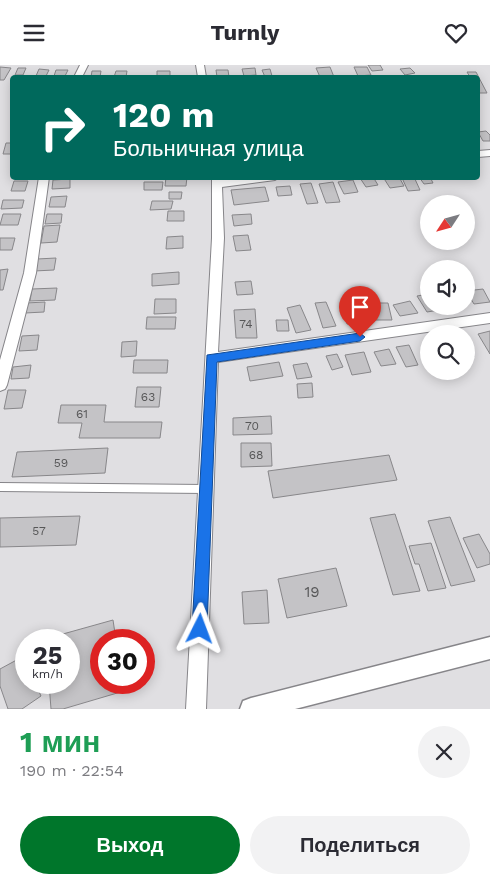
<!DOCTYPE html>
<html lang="ru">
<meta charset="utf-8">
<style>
body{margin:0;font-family:"Work Sans",sans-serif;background:#f2f2f3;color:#2b2b33;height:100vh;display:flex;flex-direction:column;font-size:19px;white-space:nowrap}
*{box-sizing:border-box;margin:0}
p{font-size:16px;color:#7c7c81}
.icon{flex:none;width:28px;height:28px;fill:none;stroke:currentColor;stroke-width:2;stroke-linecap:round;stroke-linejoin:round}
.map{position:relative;height:644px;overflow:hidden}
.drawer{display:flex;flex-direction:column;background:#fff;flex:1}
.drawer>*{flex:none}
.guide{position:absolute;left:10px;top:10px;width:470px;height:105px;border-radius:5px;box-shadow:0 2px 12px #0003;background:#00695c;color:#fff;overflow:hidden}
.needle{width:32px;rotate:234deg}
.controls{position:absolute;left:420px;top:130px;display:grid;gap:10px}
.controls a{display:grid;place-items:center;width:55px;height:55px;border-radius:50%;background:#fff;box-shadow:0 2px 12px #0003;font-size:25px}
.speed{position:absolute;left:15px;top:564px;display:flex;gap:10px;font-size:25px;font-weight:700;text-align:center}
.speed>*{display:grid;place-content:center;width:65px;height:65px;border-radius:50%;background:#fff;box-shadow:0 2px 12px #0003;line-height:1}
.speed small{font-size:12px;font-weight:400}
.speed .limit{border:8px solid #d22;background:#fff;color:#111}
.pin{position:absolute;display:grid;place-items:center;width:42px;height:42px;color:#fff;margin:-51px -21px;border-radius:50% 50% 50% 0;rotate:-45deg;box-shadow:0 0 5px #0007}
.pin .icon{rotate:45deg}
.me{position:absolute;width:55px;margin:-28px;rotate:3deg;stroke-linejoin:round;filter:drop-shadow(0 0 4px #0008)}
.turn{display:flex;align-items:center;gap:18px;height:105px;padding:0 20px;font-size:22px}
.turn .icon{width:65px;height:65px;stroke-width:2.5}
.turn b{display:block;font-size:35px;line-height:42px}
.round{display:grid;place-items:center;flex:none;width:52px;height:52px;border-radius:26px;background:#f2f2f3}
.overview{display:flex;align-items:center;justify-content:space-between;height:85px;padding:0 20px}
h1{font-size:30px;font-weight:700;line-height:38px;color:#1e9e55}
.action{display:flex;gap:10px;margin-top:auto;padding:10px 20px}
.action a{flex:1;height:58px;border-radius:30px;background:#00762b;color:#fff;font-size:20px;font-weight:700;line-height:58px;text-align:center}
.action a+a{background:#f2f2f3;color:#2b2b33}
header{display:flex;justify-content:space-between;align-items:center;height:65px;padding:0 20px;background:#fff;font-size:22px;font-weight:700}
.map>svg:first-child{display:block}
.building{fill:#c4c3c6;stroke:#88878a}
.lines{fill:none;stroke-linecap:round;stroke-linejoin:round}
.service-casing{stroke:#868589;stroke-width:2}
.minor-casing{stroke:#868589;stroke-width:2}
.tertiary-casing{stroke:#868589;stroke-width:3}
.service{fill:#fff;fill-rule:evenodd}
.minor{fill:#fff;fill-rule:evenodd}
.tertiary{fill:#fff;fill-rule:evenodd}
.route{fill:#1a73e8;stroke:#114b97}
.labels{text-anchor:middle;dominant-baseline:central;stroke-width:4;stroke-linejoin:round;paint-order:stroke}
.number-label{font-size:12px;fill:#575758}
.near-number-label{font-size:15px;fill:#575758}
</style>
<header><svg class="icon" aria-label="menu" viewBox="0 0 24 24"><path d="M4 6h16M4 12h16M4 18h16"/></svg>Turnly<svg class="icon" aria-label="heart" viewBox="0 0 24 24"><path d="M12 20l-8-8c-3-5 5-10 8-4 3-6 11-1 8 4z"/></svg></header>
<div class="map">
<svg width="490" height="644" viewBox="0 0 490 644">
<rect width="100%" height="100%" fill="#e0dfe2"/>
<path class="building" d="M 368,0 L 380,0 L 383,5 L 372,6 Z
M 0,2 L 11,3 L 4,15 L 0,15 Z
M 330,2 L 334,12 L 320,12 L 316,3 Z
M 354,2 L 367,2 L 371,10 L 358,11 Z
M 18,3 L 26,3 L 23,10 L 15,10 Z
M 255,3 L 256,10 L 244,11 L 242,4 Z
M 410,3 L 415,8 L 405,10 L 400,4 Z
M 39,4 L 49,5 L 46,11 L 36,11 Z
M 270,4 L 272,11 L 265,12 L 262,5 Z
M 56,5 L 68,5 L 65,11 L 54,11 Z
M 216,5 L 228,5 L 229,12 L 217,12 Z
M 92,6 L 101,6 L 100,12 L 91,12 Z
M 116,6 L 127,6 L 126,12 L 114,12 Z
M 157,6 L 170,6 L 170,11 L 157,12 Z
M 467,7 L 476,7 L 487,28 L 478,28 L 478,12 L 470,12 Z
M 486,66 L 490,70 L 490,76 L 483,76 L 478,67 Z
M 6,78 L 12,78 L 12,89 L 3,89 Z
M 166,112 L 187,112 L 186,121 L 165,121 Z
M 373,112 L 378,120 L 366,122 L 360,113 Z
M 383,112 L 399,112 L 404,121 L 390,123 Z
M 414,112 L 420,125 L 408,126 L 402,113 Z
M 419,112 L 430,112 L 433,118 L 424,119 Z
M 70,114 L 70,123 L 52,124 L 53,115 Z
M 353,115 L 358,127 L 344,129 L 338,117 Z
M 14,116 L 28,116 L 25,126 L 11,126 Z
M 144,117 L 163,117 L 162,125 L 144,125 Z
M 333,117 L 340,137 L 326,138 L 319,119 Z
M 311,118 L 318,138 L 307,139 L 300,119 Z
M 290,121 L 292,130 L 278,131 L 276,122 Z
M 265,122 L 269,136 L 234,140 L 231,125 Z
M 169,127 L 182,127 L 181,134 L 169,134 Z
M 67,131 L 65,142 L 49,142 L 51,132 Z
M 3,135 L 24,135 L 22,143 L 1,144 Z
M 152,136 L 173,136 L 171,144 L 150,145 Z
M 168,146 L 184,146 L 184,156 L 167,156 Z
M 3,149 L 21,149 L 18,160 L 0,160 Z
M 47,149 L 62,149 L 61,158 L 45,159 Z
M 251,149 L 252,159 L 234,161 L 232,150 Z
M 60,160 L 57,177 L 41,178 L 44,161 Z
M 248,170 L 251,185 L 236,186 L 233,171 Z
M 183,171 L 183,183 L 166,184 L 167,172 Z
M 0,173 L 15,173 L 12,185 L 0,185 Z
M 56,193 L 54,205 L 34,206 L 37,194 Z
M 8,204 L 3,225 L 0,225 L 0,205 Z
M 179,207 L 179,219 L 152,221 L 152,209 Z
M 251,216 L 253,229 L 237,230 L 235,217 Z
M 57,223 L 55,235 L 30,236 L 32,224 Z
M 483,224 L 490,237 L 474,239 L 466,226 Z
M 429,229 L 429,241 L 437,241 L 439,245 L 427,247 L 417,231 Z
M 155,234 L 176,234 L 176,248 L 154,249 Z
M 410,236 L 418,248 L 400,251 L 393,240 Z
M 45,237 L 44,247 L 25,248 L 26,238 Z
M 326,237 L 336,261 L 323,263 L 315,238 Z
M 343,238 L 358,238 L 362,259 L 347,259 Z
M 367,238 L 388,238 L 392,255 L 370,255 Z
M 300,240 L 311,265 L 296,268 L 287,243 Z
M 255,244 L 257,273 L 236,273 L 234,245 Z
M 147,252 L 176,252 L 175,264 L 146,264 Z
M 276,255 L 288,255 L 289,266 L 277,266 Z
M 490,266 L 490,289 L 478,269 Z
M 39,270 L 37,285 L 19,286 L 22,271 Z
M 137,276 L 136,291 L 121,292 L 122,277 Z
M 466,278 L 474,292 L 466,293 Z
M 409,280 L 418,300 L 406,302 L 396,282 Z
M 389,284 L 396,299 L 381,301 L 374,287 Z
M 364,287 L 371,307 L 352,310 L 345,290 Z
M 337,289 L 343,302 L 332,305 L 326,291 Z
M 134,295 L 168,295 L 167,308 L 133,308 Z
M 279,297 L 283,311 L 250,316 L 247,302 Z
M 307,298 L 312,312 L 297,314 L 293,300 Z
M 31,300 L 29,313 L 11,314 L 13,302 Z
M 312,318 L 313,332 L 298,333 L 297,319 Z
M 137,322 L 161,322 L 159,342 L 135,342 Z
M 8,325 L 26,325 L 22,343 L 4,344 Z
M 61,340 L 106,340 L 104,357 L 162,357 L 160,373 L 79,373 L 82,358 L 58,358 Z
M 271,351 L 272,369 L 233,370 L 233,353 Z
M 241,378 L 271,378 L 272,401 L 241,402 Z
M 108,383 L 105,408 L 12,412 L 17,387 Z
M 389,390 L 397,415 L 273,433 L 268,406 Z
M 395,449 L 420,526 L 393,530 L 370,453 Z
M 80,451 L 76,480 L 0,482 L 0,453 Z
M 450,452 L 475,516 L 451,521 L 428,456 Z
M 479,469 L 490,489 L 490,499 L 477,503 L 463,473 Z
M 431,478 L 446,523 L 428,526 L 419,499 L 415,499 L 409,481 Z
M 336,503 L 347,541 L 287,553 L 278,514 Z
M 267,525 L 269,558 L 244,559 L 242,527 Z
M 113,555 L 116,575 L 101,575 L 101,618 L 123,618 L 124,626 L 63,644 L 51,644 L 49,618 L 69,618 L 69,575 L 45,574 Z
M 24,591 L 26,596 L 26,618 L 35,618 L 41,631 L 22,644 L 8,644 L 0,621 L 0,604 Z"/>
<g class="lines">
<g class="service-casing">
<path id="service" d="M 0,418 L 205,420 L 208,421 L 209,424 L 208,427 L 205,428 L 0,426 Z"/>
</g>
<g class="minor-casing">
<path id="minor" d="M 80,0 L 88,0 L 82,12 L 74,12 Z
M 196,0 L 204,0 L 206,12 L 198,12 Z
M 490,85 L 490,91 L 478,92 L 478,86 Z
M 39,112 L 49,112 L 36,208 L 7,320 L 5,324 L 0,326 L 0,295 L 24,208 Z
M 212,112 L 222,112 L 222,115 L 280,112 L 275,115 L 222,122 L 224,173 L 218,287 L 490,248 L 490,258 L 218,297 L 206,644 L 186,644 L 212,173 Z"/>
</g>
<g class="tertiary-casing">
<path id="tertiary" d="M 490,572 L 490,594 L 295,644 L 240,644 L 243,636 L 251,633 Z"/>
</g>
<use href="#service" class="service"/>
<use href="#minor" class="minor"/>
<use href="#tertiary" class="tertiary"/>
</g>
<path class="route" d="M 360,268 L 365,272 L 360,276 L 217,297 L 207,564 L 205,569 L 200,571 L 194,569 L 192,564 L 207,290 Z"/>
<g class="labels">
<g class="number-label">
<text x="246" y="259">74</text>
<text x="148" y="332">63</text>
<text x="82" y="349">61</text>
<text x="252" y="361">70</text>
<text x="256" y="390">68</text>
<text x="61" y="398">59</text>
<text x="39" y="466">57</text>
</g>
<g class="near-number-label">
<text x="312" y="527">19</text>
</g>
</g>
</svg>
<div class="controls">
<a><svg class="needle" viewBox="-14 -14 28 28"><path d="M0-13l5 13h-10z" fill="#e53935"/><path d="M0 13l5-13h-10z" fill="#7c7c81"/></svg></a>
<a><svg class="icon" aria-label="sound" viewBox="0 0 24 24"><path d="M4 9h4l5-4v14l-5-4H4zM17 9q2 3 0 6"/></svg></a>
<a><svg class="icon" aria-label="search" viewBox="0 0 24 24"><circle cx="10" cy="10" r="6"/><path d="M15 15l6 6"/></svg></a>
</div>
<div class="speed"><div>25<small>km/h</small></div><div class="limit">30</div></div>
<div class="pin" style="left:360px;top:272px;background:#d93025"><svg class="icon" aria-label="arrive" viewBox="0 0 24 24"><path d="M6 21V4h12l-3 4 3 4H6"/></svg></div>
<svg class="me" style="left:200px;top:564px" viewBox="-20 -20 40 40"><path d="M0-17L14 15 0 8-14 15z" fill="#1a73e8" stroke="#fff" stroke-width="4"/></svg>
<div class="guide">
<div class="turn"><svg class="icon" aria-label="right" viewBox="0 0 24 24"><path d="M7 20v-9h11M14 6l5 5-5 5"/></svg><div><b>120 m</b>Больничная улица</div></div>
</div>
</div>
<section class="drawer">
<div class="overview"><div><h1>1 мин</h1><p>190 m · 22:54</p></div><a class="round"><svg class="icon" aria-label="close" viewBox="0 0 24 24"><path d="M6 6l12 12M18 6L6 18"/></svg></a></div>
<div class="action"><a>Выход</a><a>Поделиться</a></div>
</section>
